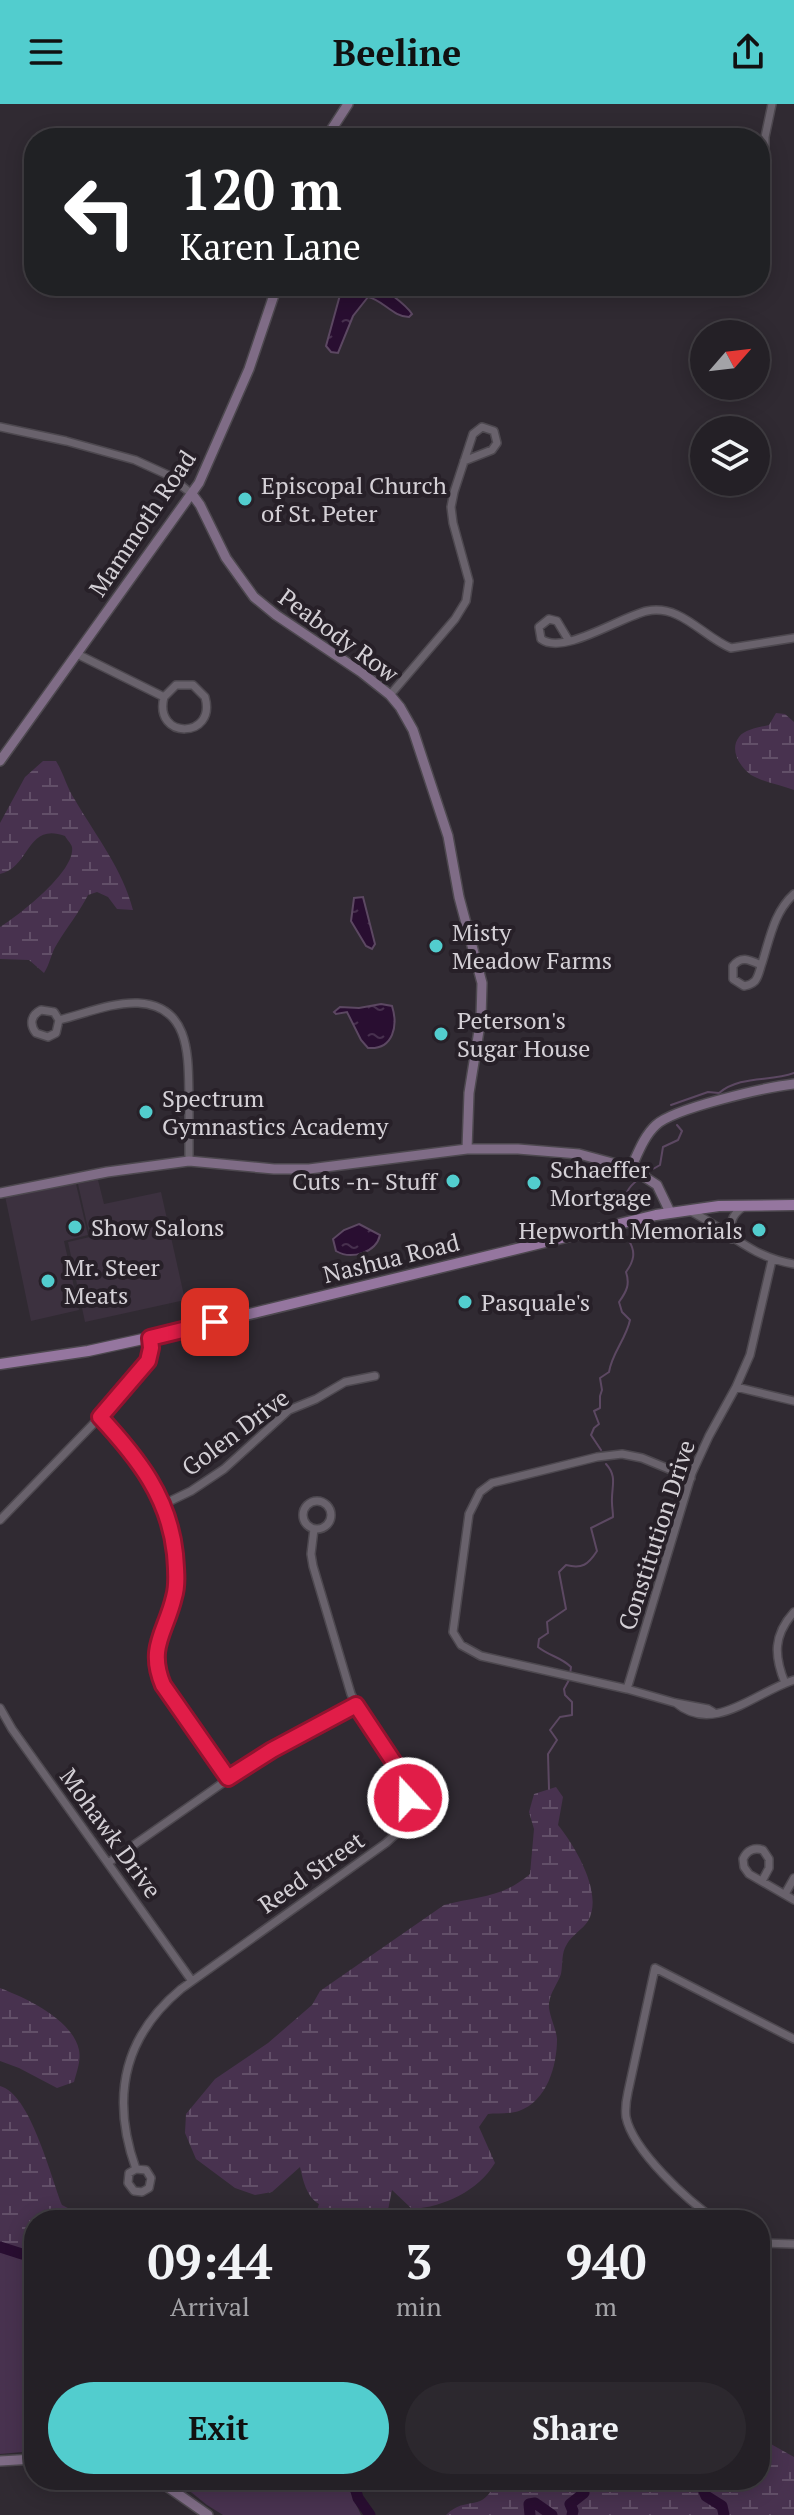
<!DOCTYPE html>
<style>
body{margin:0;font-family:"PT Serif",serif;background:#2c282e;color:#f1f3f6;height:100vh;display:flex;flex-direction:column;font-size:30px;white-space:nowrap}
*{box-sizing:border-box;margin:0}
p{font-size:26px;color:#a3a3a7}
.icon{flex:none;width:44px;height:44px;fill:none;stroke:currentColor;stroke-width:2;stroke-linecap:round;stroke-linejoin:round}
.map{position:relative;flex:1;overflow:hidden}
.sheet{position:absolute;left:24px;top:2106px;width:746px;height:280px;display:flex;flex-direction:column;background:#242026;border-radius:32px;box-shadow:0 4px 20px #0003,0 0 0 2px #413e43}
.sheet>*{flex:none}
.top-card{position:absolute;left:24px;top:24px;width:746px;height:168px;border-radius:32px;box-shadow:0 4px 20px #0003,0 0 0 2px #413e43;background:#202124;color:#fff;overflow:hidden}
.needle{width:52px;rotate:62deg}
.fabs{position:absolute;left:690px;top:216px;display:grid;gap:16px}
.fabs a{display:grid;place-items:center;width:80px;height:80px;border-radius:50%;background:#242026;box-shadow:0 4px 20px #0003,0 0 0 2px #413e43;font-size:40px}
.pin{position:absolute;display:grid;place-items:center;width:68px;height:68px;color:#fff;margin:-34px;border-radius:16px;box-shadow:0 4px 12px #0006}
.me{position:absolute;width:88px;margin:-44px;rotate:339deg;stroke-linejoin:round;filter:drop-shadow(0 0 6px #0008)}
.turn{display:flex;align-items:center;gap:28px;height:168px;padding:0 24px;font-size:36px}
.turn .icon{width:104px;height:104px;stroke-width:2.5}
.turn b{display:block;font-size:56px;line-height:68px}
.eta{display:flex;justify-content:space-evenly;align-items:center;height:136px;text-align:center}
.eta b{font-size:48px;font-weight:600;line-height:56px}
.action{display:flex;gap:16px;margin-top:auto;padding:16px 24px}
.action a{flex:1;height:92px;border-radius:48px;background:#52cdce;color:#111;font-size:32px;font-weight:600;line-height:92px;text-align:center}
.action a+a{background:#2c282e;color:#f1f3f6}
header{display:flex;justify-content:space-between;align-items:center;height:104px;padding:0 24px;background:#52cdce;color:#111;font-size:36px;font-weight:600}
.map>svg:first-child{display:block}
.built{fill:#3c313f}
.wetland{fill:url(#wetland-marsh)}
.park{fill:#48324f}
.water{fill:url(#water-ripples);stroke:#5c4862;stroke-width:2}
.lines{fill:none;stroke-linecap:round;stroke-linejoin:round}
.stream{stroke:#5c4862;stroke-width:2}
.river{stroke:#290e31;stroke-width:11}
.street-casing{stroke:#4d484f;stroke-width:10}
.secondary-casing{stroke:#4d484f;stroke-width:12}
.primary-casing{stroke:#4d484f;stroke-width:13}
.street{stroke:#69626c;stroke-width:7}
.secondary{stroke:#7f6c86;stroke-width:9}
.primary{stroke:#95769f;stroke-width:10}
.route-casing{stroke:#92132f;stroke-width:20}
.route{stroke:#e11d48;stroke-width:14}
.poi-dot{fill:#52cdce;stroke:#272028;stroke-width:3}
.labels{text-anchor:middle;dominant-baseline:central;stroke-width:8;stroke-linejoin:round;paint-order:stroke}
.poi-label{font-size:24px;fill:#d4d0d6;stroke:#272028;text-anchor:start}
.street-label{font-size:24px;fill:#d4d0d6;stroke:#272028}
</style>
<header><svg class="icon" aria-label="menu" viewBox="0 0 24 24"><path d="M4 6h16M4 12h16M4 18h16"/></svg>Beeline<svg class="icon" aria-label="share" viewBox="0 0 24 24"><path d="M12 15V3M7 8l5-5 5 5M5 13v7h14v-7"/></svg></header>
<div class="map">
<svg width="794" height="2411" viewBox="0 0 794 2411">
<defs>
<pattern id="wetland-marsh" width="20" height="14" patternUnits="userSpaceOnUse" patternTransform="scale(2)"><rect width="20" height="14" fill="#48324f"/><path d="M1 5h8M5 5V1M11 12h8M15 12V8" fill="none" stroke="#624f68"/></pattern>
<pattern id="water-ripples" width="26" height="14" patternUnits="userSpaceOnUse" patternTransform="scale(2)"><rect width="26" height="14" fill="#290e31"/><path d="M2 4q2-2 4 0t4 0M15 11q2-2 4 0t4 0" fill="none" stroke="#47304e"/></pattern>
</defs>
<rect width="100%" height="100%" fill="#302a32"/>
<path class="built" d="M 98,1076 L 104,1100 L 161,1088 L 185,1196 L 85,1218 L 68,1138 L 90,1133 L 78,1080 Z
M 76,1080 L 88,1131 L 64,1137 L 79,1206 L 31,1217 L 5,1092 Z"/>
<path class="wetland" d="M 776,609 L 785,610 L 794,618 L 794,686 C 781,681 763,678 751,671 C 740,663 729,646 739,633 C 745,625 761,623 769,621 Z
M 43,657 L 56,657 C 64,670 67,684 75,696 C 96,732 123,766 133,806 L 117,805 L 108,793 L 97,788 L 88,791 C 79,809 67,823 57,840 C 51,849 50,860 44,869 L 29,856 L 0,855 L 0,823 C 18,812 76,767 72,743 C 71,739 67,736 65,732 C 26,718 31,763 0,770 L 0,719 L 25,673 Z
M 556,1683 L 563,1693 L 558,1721 C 575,1742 604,1790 588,1817 C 582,1826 572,1831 567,1840 C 561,1849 563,1860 561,1870 C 558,1879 550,1889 549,1899 C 548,1910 556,1923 557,1935 C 557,1962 547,1997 519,2007 C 510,2010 497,2009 488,2010 L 479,2023 L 495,2059 C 478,2087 444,2103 412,2105 L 392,2086 L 386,2116 L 331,2116 L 327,2111 L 314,2115 L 319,2100 C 306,2092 303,2076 300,2063 L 272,2088 L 255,2091 L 235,2084 L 196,2055 L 185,2029 L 186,2010 L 215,1975 L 268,1939 L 312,1901 L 320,1887 L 444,1801 C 478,1792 502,1794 530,1770 L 534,1725 L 529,1708 L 534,1690 Z
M 0,1884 C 26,1894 73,1916 79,1946 C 81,1957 77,1967 74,1978 L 57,1984 L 19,1964 L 0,1957 Z
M 0,1982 C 30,1989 51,2073 62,2101 L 91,2116 L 34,2116 L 34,2276 L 0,2269 Z
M 760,2334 L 794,2353 L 794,2411 L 446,2411 C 467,2390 483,2411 496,2376 L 760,2376 Z"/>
<path class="park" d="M 0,2150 L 12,2155 L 34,2154 L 34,2347 L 0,2350 Z
M 176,2376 L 345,2376 L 361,2411 L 223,2411 L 207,2401 Z"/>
<path class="water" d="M 347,182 L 381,182 C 390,191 405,199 412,210 L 409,213 C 393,213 383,196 368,193 L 353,212 L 338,249 L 331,248 L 326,242 L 340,191 Z
M 363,793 L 375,840 L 372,845 L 366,842 L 351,817 L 354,794 Z
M 381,900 L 392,902 C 398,921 394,946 368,944 L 361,936 L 347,908 L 336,910 L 334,908 L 340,903 L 359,904 Z
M 359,1120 L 380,1131 C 376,1149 351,1156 336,1147 L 333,1135 L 344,1126 Z"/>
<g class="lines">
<path class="stream" d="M 671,1001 L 708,988 L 719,989 C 741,971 769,978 794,969
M 648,1068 L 660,1061 L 663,1043 L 678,1036 L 682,1027 L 677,1021
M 626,1104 C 623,1091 628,1083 639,1075
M 601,1346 L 591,1331 L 594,1324 L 599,1320 L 594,1307 L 600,1304 L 600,1292 L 602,1286 L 600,1274 L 609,1268 C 612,1249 626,1235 630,1216 L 622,1208 L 619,1198 C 627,1187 630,1180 626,1168 C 634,1157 636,1148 629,1137 L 635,1123
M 570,1570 L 571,1563 C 561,1553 549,1552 538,1543 L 539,1535 L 548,1529 L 547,1518 L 566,1505 L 559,1468 L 566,1461 C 582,1465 588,1461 597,1447 L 591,1424 L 613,1413 C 613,1408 612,1403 612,1399 C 611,1383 618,1373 606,1360
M 549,1685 L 548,1650 L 557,1636 L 550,1626 L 560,1613 L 572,1611 L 572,1598 L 565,1591 L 564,1585 L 569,1576"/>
<path class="river" d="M 0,2143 L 22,2150 L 34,2149
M 353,2376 L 358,2394 L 370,2411
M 646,2376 L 647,2376
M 699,2376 L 706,2392 L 722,2402 L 724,2411
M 530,2411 L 529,2400 L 535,2399 L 552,2411
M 572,2411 L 573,2407 L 570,2400 L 584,2389 L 582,2381 L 591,2376"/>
<g class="street-casing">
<path id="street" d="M 760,84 L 765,56 L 765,33 L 772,0
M 0,323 L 66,337 L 135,356 L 168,371 L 192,390
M 569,537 L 557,517 L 549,515 L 539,523 L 541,535 C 563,552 622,512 647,507 C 681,500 703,533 731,544 L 794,534
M 77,550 L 164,593 C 153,636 217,635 205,593 L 193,581 L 176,581 L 164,593
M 390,591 L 455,515 L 466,497 L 469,477 L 453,419 L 451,403 L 454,388 L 473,330 L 482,323 L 494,327 L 497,339 L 492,346 L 464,357
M 761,861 C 750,856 741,851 733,862 L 733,875 L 744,882 C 749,881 751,881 755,877 C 759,872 760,864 762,859 C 770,834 774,808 794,790
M 59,916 L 56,929 L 48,933 L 36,929 C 29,920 31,911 41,906 L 54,908 L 59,916 C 84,910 112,898 138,899 C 192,902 188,955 189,995 C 189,1016 189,1036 189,1057
M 688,1106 C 728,1125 747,1152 794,1160
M 732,1135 C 730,1120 730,1112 743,1103
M 736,1283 L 794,1297
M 100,1313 C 140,1356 168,1391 175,1450 C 176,1464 177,1480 174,1493 C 166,1528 147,1543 163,1581 L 228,1674
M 691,1374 L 642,1354 L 622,1350 L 597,1353 L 492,1379 L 480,1388 L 469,1410 L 453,1528 L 461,1541 L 481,1552 L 627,1585 L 676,1599 L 708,1605 L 713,1608
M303 1411a14 14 0 1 1 28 0a14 14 0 1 1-28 0Z
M 164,1400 L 191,1387 L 224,1365 L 289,1306 L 316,1295 L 345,1278 L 375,1272
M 0,1416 L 100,1313 L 145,1262 L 150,1252 L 150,1234
M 785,1579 C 774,1552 773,1531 794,1508
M 627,1585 L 692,1369 L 709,1332 L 736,1283 L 750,1251 L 772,1156
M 676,1599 C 714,1631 757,1587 794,1576
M 0,1604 L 12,1625 L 192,1877
M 108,1759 L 257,1655 L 356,1601
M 762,1777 L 769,1764 L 769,1755 L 763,1746 C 754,1743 747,1746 743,1755 L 744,1763 L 749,1770 L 794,1796
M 785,1790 L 794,1774
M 136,2065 L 129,2069 L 128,2079 L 134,2087 L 142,2088 L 149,2084 L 151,2074 L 146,2066 L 136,2065 C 111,1995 122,1934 181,1885 L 386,1739 L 398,1728 L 404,1716 L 408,1702 L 406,1682 L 398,1663 L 362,1612 L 351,1590 L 313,1462 L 311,1450 L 314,1425
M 716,2116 C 688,2097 633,2047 626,2013 C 625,2005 626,1997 628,1988 L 655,1864 L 794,1935
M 760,2139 L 794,2140"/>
</g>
<g class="secondary-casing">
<path id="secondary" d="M 326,34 L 348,0
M 192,390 L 200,401 L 226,454 L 254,493 L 276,511 L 361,568 L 390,591 L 400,603 L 413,626 L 448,732 L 459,793 L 482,879 L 481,914 L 469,989 L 467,1045
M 0,657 L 199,379 L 249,265 L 277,182
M 631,1064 C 638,1049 644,1032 656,1021 C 674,1004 767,983 794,980
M 0,1089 L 107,1068 L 189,1057 L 274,1065 L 309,1065 L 467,1045 L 518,1045 L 579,1050 L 631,1064 L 657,1081 L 670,1108
M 0,2357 L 34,2355
M 158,2376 L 208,2411"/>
</g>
<g class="primary-casing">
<path id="primary" d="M 0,1260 L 88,1247 L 184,1226 L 656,1111 L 719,1102 L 794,1101"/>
</g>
<use href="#street" class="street"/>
<use href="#secondary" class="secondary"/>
<use href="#primary" class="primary"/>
</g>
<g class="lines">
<g class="route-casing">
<path id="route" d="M 215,1218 L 150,1234 L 151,1244 L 148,1257 L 100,1313 C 138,1354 169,1393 175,1450 C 176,1464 178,1480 174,1493 C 166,1528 147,1543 163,1581 L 228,1674 L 272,1646 L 356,1601 L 401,1669 L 408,1694"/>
</g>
<use href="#route" class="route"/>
</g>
<g class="poi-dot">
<circle cx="245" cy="395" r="8"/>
<circle cx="436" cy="842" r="8"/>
<circle cx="441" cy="930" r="8"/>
<circle cx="146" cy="1008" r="8"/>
<circle cx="453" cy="1077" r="8"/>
<circle cx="534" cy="1079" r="8"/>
<circle cx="75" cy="1123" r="8"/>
<circle cx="759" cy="1126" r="8"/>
<circle cx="48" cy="1177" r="8"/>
<circle cx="465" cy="1198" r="8"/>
</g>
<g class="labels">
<g class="poi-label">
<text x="261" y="381">Episcopal Church<tspan x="261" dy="28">of St. Peter</tspan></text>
<text x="452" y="828">Misty<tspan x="452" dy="28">Meadow Farms</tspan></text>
<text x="457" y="916">Peterson's<tspan x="457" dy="28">Sugar House</tspan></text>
<text x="162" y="994">Spectrum<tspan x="162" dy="28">Gymnastics Academy</tspan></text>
<text x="550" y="1065">Schaeffer<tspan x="550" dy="28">Mortgage</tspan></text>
<text x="437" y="1077" text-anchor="end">Cuts -n- Stuff</text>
<text x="91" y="1123">Show Salons</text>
<text x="743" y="1126" text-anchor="end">Hepworth Memorials</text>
<text x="64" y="1163">Mr. Steer<tspan x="64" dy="28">Meats</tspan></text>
<text x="481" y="1198">Pasquale's</text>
</g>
<g class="street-label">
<text transform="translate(142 419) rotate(-56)">Mammoth Road</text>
<text transform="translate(339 531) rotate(36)">Peabody Row</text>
<text transform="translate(391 1154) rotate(-14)">Nashua Road</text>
<text transform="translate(235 1328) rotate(-37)">Golen Drive</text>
<text transform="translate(656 1431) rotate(-72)">Constitution Drive</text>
<text transform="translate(111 1729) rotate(54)">Mohawk Drive</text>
<text transform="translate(311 1768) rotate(-35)">Reed Street</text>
</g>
</g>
</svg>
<div class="fabs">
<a><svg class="needle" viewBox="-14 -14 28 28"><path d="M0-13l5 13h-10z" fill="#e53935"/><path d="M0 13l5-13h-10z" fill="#a3a3a7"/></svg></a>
<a><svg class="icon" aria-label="layers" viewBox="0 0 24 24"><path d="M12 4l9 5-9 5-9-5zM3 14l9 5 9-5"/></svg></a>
</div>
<div class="pin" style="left:215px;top:1218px;background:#d93025"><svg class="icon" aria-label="arrive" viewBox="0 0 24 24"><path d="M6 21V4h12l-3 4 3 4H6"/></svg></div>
<svg class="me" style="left:408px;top:1694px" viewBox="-20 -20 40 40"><circle r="17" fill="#e11d48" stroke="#fff" stroke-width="3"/><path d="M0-11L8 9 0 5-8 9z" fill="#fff"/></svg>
<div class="top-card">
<div class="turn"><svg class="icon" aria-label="left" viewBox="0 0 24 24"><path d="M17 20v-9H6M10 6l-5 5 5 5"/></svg><div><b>120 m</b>Karen Lane</div></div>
</div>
<section class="sheet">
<div class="eta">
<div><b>09:44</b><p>Arrival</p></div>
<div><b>3</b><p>min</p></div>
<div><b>940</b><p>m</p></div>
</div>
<div class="action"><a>Exit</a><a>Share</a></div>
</section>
</div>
